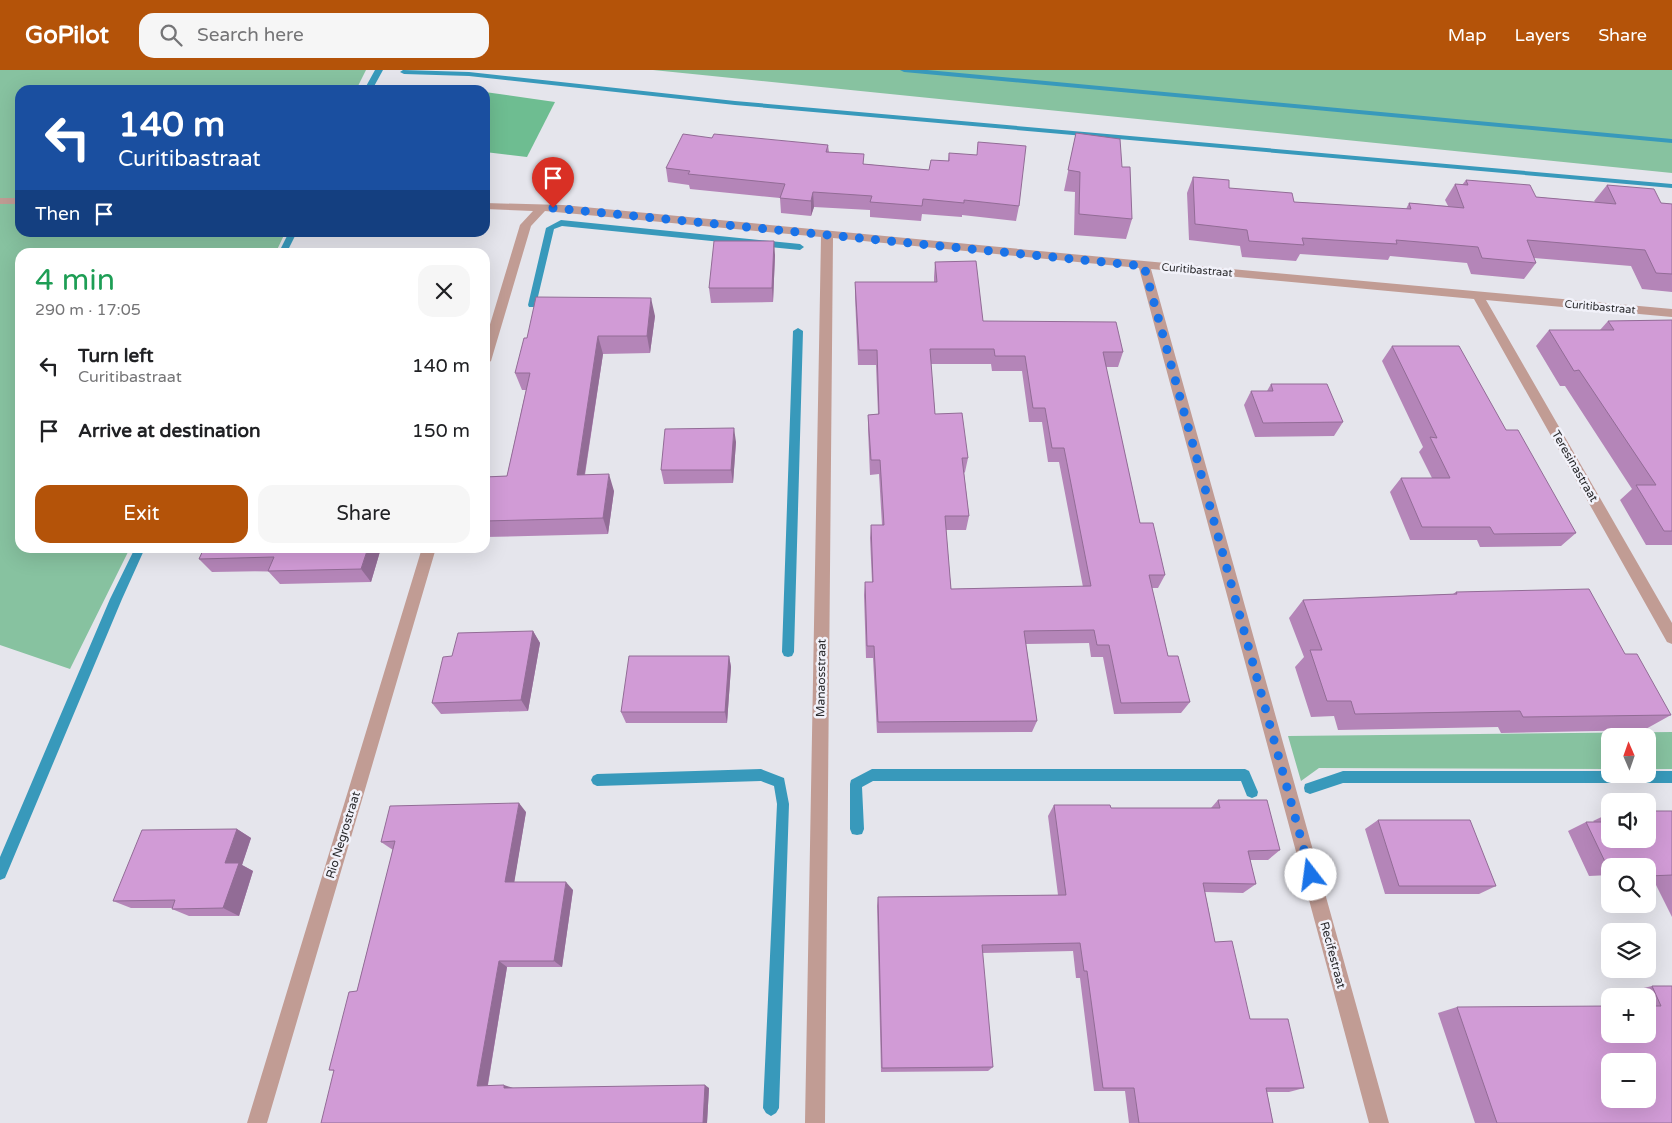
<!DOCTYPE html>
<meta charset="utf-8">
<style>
body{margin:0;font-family:"Varela Round",sans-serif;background:#f6f6f6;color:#202124;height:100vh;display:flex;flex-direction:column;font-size:19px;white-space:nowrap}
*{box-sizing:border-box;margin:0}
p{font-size:16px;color:#757577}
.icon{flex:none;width:28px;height:28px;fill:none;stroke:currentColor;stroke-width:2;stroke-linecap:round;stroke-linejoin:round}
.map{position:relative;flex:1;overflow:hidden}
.panel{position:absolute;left:15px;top:178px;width:475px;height:305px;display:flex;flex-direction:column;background:#fff;border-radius:15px;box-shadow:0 5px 20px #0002}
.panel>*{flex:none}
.banner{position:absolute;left:15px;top:15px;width:475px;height:152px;border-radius:15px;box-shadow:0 5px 20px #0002;background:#1a4fa0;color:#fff;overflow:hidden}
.needle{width:32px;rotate:358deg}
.buttons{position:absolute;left:1601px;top:658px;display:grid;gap:10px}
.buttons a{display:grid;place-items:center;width:55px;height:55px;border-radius:10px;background:#fff;box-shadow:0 5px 20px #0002;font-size:25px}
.pin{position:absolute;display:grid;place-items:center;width:42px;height:42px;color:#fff;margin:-51px -21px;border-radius:50% 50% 50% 0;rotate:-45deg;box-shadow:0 0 5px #0007}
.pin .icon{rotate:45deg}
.me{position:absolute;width:55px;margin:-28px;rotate:345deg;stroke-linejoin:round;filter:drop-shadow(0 0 4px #0008)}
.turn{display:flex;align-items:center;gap:18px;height:105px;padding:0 20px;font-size:22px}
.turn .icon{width:65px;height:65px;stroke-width:2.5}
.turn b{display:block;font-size:35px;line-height:42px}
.then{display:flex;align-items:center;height:48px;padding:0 20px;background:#0003;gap:10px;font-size:19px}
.round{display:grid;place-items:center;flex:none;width:52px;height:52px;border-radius:15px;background:#f6f6f6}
.overview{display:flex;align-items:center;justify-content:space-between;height:85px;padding:0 20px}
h1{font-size:30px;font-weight:600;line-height:38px;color:#1e9e55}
.cta{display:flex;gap:10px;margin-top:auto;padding:10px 20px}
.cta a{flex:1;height:58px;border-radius:15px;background:#b45309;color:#fff;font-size:20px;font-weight:600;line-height:58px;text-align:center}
.cta a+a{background:#f6f6f6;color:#202124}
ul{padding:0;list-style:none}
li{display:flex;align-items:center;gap:15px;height:65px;padding:0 20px}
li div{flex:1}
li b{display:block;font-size:19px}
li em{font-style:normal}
header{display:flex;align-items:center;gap:30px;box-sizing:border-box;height:70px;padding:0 25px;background:#b45309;color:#fff}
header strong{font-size:24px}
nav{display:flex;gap:28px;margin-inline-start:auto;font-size:18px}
.search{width:350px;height:45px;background:#f6f6f6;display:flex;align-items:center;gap:12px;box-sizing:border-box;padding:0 18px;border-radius:15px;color:#757577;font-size:19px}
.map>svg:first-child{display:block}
.green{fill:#87c2a0}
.forest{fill:#6ebd91}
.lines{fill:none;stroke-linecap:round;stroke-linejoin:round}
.stream{fill:#3899bb;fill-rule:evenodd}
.street{fill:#c19c94;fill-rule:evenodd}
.wall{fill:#b485b8;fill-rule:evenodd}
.shaded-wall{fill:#926c96}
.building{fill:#d19bd6;stroke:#926c96;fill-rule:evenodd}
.route{stroke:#1a73e8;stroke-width:9;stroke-dasharray:0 16.2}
.labels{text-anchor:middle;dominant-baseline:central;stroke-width:5;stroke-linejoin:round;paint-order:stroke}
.far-street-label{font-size:11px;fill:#2b2b2e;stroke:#f2f2fa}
.street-label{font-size:12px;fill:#2b2b2e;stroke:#f2f2fa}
</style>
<header>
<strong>GoPilot</strong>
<div class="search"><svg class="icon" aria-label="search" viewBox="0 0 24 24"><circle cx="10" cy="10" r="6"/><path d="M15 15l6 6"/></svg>Search here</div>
<nav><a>Map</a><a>Layers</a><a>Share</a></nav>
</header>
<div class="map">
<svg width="1672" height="1053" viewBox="0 0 1672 1053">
<rect width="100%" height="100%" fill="#e5e5ec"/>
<path class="green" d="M 0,0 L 366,0 L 356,20 L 20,20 L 20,162 L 285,163 L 276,182 L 20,182 L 20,478 L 130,478 L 70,599 L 0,575 Z
M 653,0 L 1672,0 L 1672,103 Z
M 1672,662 L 1672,699 L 1648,699 L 1648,666 L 1610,666 L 1610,699 L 1319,698 L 1301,711 L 1288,666 Z"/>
<path class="forest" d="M 485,22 L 555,32 L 527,87 L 485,82 Z"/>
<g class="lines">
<path class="stream" d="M 375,0 L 383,0 L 372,20 L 364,20 Z
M 403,0 L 469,2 L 735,31 L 1672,114 L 1672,118 L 735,35 L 469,6 L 404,4 L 400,2 Z
M 900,0 L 927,0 L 1672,69 L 1672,73 L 904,2 Z
M 561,150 L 800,174 L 804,177 L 800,180 L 562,156 L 554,159 L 536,235 L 535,237 L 529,237 L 528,235 L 546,158 Z
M 289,162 L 297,162 L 287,182 L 279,182 Z
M 798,258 L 803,261 L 794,582 L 792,586 L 788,587 L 784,586 L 782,582 L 793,261 Z
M 135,478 L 145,478 L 122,529 L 5,808 L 0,810 L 0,787 L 110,529 Z
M 761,699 L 784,708 L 789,734 L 779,1038 L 776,1043 L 771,1046 L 766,1043 L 763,1038 L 777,734 L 774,716 L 761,711 L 597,716 L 593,714 L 591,710 L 593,706 L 597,704 Z
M 872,699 L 1245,699 L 1249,701 L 1258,722 L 1257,726 L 1252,728 L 1247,726 L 1241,711 L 873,711 L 862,717 L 864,759 L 862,764 L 857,765 L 852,764 L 850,759 L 850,714 L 851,710 Z
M 1343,701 L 1610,701 L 1610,704 L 1648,704 L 1648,701 L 1672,701 L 1672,713 L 1343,713 L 1310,724 L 1305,722 L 1304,718 L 1305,714 Z"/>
<path class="street" d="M 0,128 L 20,128 L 20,134 L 0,134 Z
M 485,133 L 563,135 L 1144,191 L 1672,239 L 1672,247 L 1486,230 L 1672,553 L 1672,574 L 1667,572 L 1474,229 L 1151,199 L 1389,1053 L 1369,1053 L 1139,198 L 833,168 L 825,1053 L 805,1053 L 821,167 L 545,141 L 531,156 L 491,291 L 485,295 L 485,271 L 520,155 L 533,141 L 485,139 Z
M 422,478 L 436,478 L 267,1053 L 247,1053 Z"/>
</g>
<path class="wall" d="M 1076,63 L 1122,97 L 1132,149 L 1126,169 L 1074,165 L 1075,122 L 1064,121 Z
M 712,68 L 828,75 L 829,82 L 864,94 L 929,100 L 948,91 L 949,83 L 1019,136 L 1016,151 L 962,145 L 962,147 L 922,144 L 921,151 L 870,147 L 870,140 L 814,137 L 811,146 L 781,143 L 780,128 L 690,119 L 689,115 L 668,112 L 666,98 Z
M 1193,107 L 1229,118 L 1294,132 L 1406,139 L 1409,133 L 1448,136 L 1445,130 L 1455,114 L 1462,115 L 1466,110 L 1536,127 L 1595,132 L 1594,131 L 1607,115 L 1661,133 L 1672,134 L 1672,222 L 1642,219 L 1631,196 L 1534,188 L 1536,193 L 1524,209 L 1471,204 L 1467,193 L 1390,186 L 1388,190 L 1300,184 L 1296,191 L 1242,187 L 1240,176 L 1189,170 L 1187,123 Z
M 775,185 L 773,232 L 711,233 L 709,218 Z
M 935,192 L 983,251 L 1123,282 L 1118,297 L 1106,297 L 1140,453 L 1165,505 L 1158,518 L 1152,518 L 1168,586 L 1190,632 L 1181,643 L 1114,644 L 1103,587 L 1091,587 L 1089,573 L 1026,574 L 1037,651 L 1032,662 L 877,663 L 873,588 L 866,588 L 864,525 L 865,512 L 872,512 L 870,468 L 871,455 L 882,455 L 879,404 L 870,405 L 868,359 L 868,345 L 878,344 L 876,295 L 858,295 L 855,227 L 855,212 L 934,212 L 934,207 ZM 931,294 L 991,294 L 992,301 L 1022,301 L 1029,352 L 1042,352 L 1048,392 L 1059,392 L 1083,517 L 951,519 L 946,460 L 966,460 L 969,446 L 964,403 L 965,402 L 968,388 L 935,344 Z
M 655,246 L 650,283 L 603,284 L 585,405 L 614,421 L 608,464 L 485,467 L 485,407 L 507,406 L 526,320 L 522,320 L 515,303 L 527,268 Z
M 1672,250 L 1672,475 L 1646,475 L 1620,430 L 1632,419 L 1565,316 L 1560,316 L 1536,276 L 1549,260 L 1600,260 L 1608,251 Z
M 1392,276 L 1506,360 L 1576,463 L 1561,476 L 1480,477 L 1477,470 L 1410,470 L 1390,422 L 1401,408 L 1432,408 L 1419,382 L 1423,377 L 1382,291 Z
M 1271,314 L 1343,352 L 1334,366 L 1255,367 L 1244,335 L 1251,321 L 1267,321 Z
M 736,372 L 733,413 L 664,414 L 661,400 Z
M 204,478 L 381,478 L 371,512 L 280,514 L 268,501 L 269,501 L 212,502 L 199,489 Z
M 1456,522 L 1625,584 L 1671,645 L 1644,660 L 1501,663 L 1498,657 L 1338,660 L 1334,646 L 1311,647 L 1295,597 L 1304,587 L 1289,548 L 1303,530 L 1453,524 Z
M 533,561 L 540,573 L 528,641 L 441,644 L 432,633 L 452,586 Z
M 729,586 L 731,597 L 727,653 L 626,653 L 621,642 Z
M 1218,730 L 1280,780 L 1268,790 L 1250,790 L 1256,814 L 1243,823 L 1205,822 L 1215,872 L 1250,949 L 1304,1018 L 1289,1022 L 1267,1022 L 1273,1053 L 1129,1053 L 1125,1021 L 1094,1021 L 1080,908 L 1076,908 L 1073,881 L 982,883 L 993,997 L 988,1001 L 881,1002 L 877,836 L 878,827 L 1058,825 L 1048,746 L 1054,735 L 1111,738 L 1211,738 Z
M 1672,741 L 1672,847 L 1655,813 L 1648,813 L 1648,796 L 1610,796 L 1610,805 L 1589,806 L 1568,761 L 1586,752 L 1594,752 L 1593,751 L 1610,743 L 1610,769 Z
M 526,742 L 514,812 L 573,820 L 562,897 L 507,897 L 488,1015 L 513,1018 L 709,1018 L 707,1053 L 329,1000 L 357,921 L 393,780 L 381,772 Z
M 1378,750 L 1496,816 L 1479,824 L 1385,824 L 1365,759 Z
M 237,759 L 251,768 L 242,795 L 253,801 L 239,846 L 189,846 L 172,839 L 173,838 L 131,838 L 113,831 Z
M 1652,916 L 1672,916 L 1672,1053 L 1475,1053 L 1438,943 L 1457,937 L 1648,964 L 1648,926 L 1629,926 L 1627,922 Z"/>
<path class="shaded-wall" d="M 813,122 L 814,137 L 811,146 L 811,131 Z
M 774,171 L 775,185 L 773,232 L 772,218 Z
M 651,228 L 655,246 L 650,283 L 647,266 Z
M 598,266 L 603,284 L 582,421 L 577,405 Z
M 734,358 L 736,372 L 733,413 L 731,400 Z
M 609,404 L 614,421 L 608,464 L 603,448 Z
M 368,478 L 381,478 L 371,512 L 361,499 Z
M 533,561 L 540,573 L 528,641 L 521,630 Z
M 729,586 L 731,597 L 727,653 L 725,642 Z
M 519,733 L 526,742 L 513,820 L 505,812 Z
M 237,759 L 251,768 L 242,795 L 253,801 L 239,846 L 223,838 L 225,793 Z
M 566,812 L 573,820 L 562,897 L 554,891 Z
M 499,891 L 507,897 L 487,1019 L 477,1016 Z
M 504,1015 L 513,1018 L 504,1018 Z
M 705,1015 L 709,1018 L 707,1053 L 703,1053 Z"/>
<path class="building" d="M 1076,63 L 1120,69 L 1122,97 L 1130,97 L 1132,149 L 1079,144 L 1080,102 L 1068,100 Z
M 683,64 L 712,68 L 714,64 L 828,75 L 826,82 L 864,84 L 863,94 L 929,100 L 931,90 L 949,91 L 949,83 L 977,85 L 978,72 L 1026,76 L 1019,136 L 964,130 L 964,133 L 923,129 L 922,136 L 870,132 L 872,126 L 813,122 L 811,131 L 780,128 L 785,114 L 688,104 L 690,101 L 666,98 Z
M 1193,107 L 1229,110 L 1229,118 L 1292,123 L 1294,132 L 1411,139 L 1409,133 L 1464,138 L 1455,114 L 1468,115 L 1466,110 L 1530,115 L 1536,127 L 1616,134 L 1607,115 L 1654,119 L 1661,133 L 1672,134 L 1672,204 L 1656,203 L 1645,180 L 1527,170 L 1536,193 L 1482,188 L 1478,177 L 1396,170 L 1397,174 L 1302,168 L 1304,175 L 1249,171 L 1247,160 L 1195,154 Z
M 714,171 L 774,171 L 772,218 L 709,218 Z
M 976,191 L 983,251 L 1116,252 L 1123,282 L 1103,282 L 1140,453 L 1153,453 L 1165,505 L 1149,505 L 1168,586 L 1178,586 L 1190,632 L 1121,633 L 1109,575 L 1097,575 L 1094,560 L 1024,561 L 1037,651 L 878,652 L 874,576 L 867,576 L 865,512 L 873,512 L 871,455 L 884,455 L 880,390 L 871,390 L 868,345 L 879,344 L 877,280 L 859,280 L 855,212 L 937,212 L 935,192 ZM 930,279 L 994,279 L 995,286 L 1025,286 L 1033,338 L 1045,338 L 1052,378 L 1064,378 L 1091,516 L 951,519 L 945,446 L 969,446 L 962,388 L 968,388 L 962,343 L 935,344 Z
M 536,227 L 651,228 L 647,266 L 598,266 L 577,405 L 609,404 L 603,448 L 485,451 L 485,407 L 507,406 L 530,303 L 515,303 L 524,268 L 527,268 Z
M 1672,250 L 1672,461 L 1664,461 L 1636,415 L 1656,415 L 1579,300 L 1574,301 L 1549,260 L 1614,260 L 1608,251 Z
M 1392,276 L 1459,276 L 1506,360 L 1518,360 L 1576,463 L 1494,464 L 1490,457 L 1422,457 L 1401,408 L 1450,408 L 1430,367 L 1437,368 Z
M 1271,314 L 1327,314 L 1343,352 L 1263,353 L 1251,321 L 1273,321 Z
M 734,358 L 731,400 L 661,400 L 665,359 Z
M 204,478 L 368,478 L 361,499 L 268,501 L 274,487 L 199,489 Z
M 1589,519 L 1625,584 L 1637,584 L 1671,645 L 1523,647 L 1520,641 L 1355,644 L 1351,631 L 1327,631 L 1310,580 L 1322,580 L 1303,530 L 1457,524 L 1456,522 Z
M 533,561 L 521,630 L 432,633 L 443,587 L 452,586 L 458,563 Z
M 629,586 L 729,586 L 725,642 L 621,642 Z
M 1218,730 L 1267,730 L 1280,780 L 1248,781 L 1256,814 L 1203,813 L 1215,872 L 1232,871 L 1250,949 L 1288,949 L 1304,1018 L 1266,1018 L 1273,1053 L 1139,1053 L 1134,1018 L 1103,1018 L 1087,901 L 1084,901 L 1080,873 L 982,875 L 993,997 L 882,998 L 878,827 L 1066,825 L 1054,735 L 1110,735 L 1111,738 L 1220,738 Z
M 519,733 L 505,812 L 566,812 L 554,891 L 499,891 L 477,1016 L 504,1015 L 504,1018 L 705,1015 L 703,1053 L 321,1053 L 334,1000 L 329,1000 L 349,922 L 357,921 L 395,771 L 381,772 L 390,736 Z
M 1648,741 L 1672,741 L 1672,805 L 1648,806 L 1648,796 L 1610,796 L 1610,798 L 1608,798 L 1586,752 L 1610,752 L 1610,769 L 1648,769 Z
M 1378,750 L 1470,750 L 1496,816 L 1399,816 Z
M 237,759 L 225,793 L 239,793 L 223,838 L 172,839 L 175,830 L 113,831 L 142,760 Z
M 1652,916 L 1672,916 L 1672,1053 L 1497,1053 L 1457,937 L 1610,936 L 1610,964 L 1648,964 L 1648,936 L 1661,936 ZM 1610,991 L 1648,991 L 1648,1029 L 1610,1029 Z"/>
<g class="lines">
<path class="route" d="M 553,138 L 1144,196 L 1311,805"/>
</g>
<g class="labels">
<g class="far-street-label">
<text transform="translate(1197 200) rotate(5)">Curitibastraat</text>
<text transform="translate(1600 237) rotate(5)">Curitibastraat</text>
</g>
<g class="street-label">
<text transform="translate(1575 396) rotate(60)">Teresinastraat</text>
<text transform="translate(821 608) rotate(-89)">Manaosstraat</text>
<text transform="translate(343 765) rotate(-73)">Rio Negrostraat</text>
<text transform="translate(1333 885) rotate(75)">Recifestraat</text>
</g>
</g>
</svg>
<div class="buttons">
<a><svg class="needle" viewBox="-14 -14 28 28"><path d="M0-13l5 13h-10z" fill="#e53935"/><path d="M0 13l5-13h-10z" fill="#757577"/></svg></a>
<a><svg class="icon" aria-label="sound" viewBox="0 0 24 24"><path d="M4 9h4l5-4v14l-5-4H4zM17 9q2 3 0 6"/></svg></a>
<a><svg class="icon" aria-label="search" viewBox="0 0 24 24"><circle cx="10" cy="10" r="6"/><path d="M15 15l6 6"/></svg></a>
<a><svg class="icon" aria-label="layers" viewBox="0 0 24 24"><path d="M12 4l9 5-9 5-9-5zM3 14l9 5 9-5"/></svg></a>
<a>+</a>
<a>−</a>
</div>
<div class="pin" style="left:553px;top:138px;background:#d93025"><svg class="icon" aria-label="arrive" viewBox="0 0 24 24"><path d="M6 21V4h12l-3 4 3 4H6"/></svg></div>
<svg class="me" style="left:1311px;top:805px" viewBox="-20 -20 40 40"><circle r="19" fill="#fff"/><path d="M0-13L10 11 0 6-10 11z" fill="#1a73e8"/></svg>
<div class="banner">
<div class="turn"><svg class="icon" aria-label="left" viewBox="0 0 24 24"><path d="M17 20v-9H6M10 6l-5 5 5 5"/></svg><div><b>140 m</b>Curitibastraat</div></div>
<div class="then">Then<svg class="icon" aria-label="arrive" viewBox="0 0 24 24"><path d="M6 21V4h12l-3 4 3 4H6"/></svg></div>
</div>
<section class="panel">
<div class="overview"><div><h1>4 min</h1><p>290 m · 17:05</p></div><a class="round"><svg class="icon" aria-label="close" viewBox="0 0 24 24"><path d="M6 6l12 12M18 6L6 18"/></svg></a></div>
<ul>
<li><svg class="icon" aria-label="left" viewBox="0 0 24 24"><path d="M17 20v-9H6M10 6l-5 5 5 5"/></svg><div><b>Turn left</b><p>Curitibastraat</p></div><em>140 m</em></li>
<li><svg class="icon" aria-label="arrive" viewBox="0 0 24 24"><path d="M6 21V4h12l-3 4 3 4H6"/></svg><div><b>Arrive at destination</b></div><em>150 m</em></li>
</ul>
<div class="cta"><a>Exit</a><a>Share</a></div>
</section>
</div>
